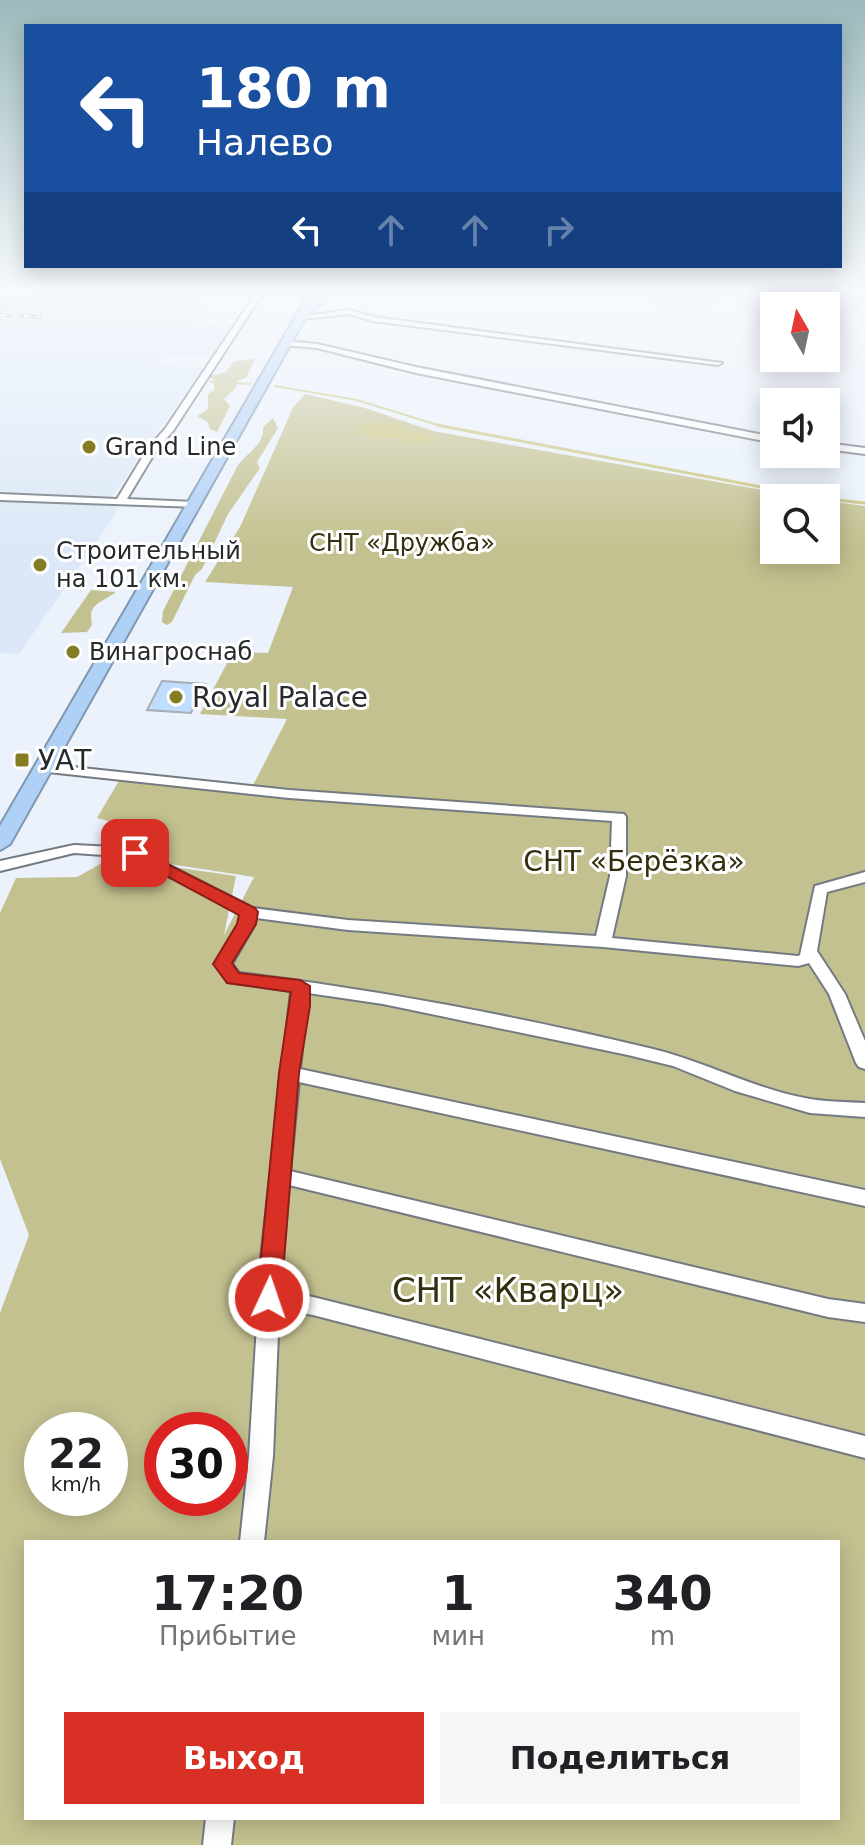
<!DOCTYPE html>
<html lang="ru">
<meta charset="utf-8">
<style>
body{margin:0;font-family:"DejaVu Sans",sans-serif;background:#f6f6f6;color:#202124;height:100vh;display:flex;flex-direction:column;font-size:30px;white-space:nowrap}
*{box-sizing:border-box;margin:0}
p{font-size:26px;color:#757577}
.icon{flex:none;width:44px;height:44px;fill:none;stroke:currentColor;stroke-width:2;stroke-linecap:round;stroke-linejoin:round}
.map{position:relative;flex:1;overflow:hidden}
.panel{position:absolute;left:24px;top:1540px;width:816px;height:280px;display:flex;flex-direction:column;background:#fff;border-radius:0px;box-shadow:0 4px 20px #0003}
.panel>*{flex:none}
.banner{position:absolute;left:24px;top:24px;width:818px;height:244px;border-radius:0px;box-shadow:0 4px 20px #0003;background:#1a4fa0;color:#fff;overflow:hidden}
.needle{width:52px;rotate:351deg}
.buttons{position:absolute;left:760px;top:292px;display:grid;gap:16px}
.buttons a{display:grid;place-items:center;width:80px;height:80px;border-radius:0px;background:#fff;box-shadow:0 4px 20px #0003;font-size:40px}
.speed{position:absolute;left:24px;top:1412px;display:flex;gap:16px;font-size:40px;font-weight:700;text-align:center}
.speed>*{display:grid;place-content:center;width:104px;height:104px;border-radius:50%;background:#fff;box-shadow:0 4px 20px #0003;line-height:1}
.speed small{font-size:20px;font-weight:400}
.speed .limit{border:12px solid #d22;background:#fff;color:#111}
.pin{position:absolute;display:grid;place-items:center;width:68px;height:68px;color:#fff;margin:-34px;border-radius:16px;box-shadow:0 4px 12px #0006}
.me{position:absolute;width:88px;margin:-44px;rotate:3deg;stroke-linejoin:round;filter:drop-shadow(0 0 6px #0008)}
.turn{display:flex;align-items:center;gap:28px;height:168px;padding:0 40px;font-size:36px}
.turn .icon{width:104px;height:104px;stroke-width:2.5}
.turn b{display:block;font-size:56px;line-height:68px}
.lanes{display:flex;align-items:center;height:76px;padding:0 40px;background:#0003;justify-content:center;gap:40px;direction:ltr}
.lanes .off{opacity:.35}
.eta{display:flex;justify-content:space-evenly;align-items:center;height:136px;text-align:center}
.eta b{font-size:48px;font-weight:800;line-height:56px}
.action{display:flex;gap:16px;margin-top:auto;padding:16px 40px}
.action a{flex:1;height:92px;border-radius:0px;background:#d93025;color:#fff;font-size:32px;font-weight:800;line-height:92px;text-align:center}
.action a+a{background:#f6f6f6;color:#202124}
.map>svg:first-child{display:block}
.built{fill:#dce8f7}
.green{fill:#c4c190;fill-rule:evenodd}
.water{fill:#cac47b}
.lines{fill:none;stroke-linecap:round;stroke-linejoin:round}
.stream-far1{stroke:#cac47b;stroke-width:2}
.stream{stroke:#cac47b;stroke-width:3}
.building{fill:#bfddff;stroke:#a6adb5;stroke-width:2}
.minor-casing{stroke:#737a81;stroke-width:4}
.major-casing{stroke:#8097b0;stroke-width:4}
.highway-casing{stroke:#8097b0;stroke-width:4}
.minor{fill:#fff;fill-rule:evenodd}
.major{fill:#d0e3fa;fill-rule:evenodd}
.highway{fill:#b0d1f6;fill-rule:evenodd}
.rail-casing{stroke:#898e94;stroke-width:4}
.rail{stroke:#fff;stroke-width:2;stroke-dasharray:6;stroke-linecap:butt}
.route{fill:#d93025;stroke:#8d1f18;stroke-width:2}
.poi-dot{fill:#847d23;stroke:#fff;stroke-width:3}
.labels{text-anchor:middle;dominant-baseline:central;stroke-width:6;stroke-linejoin:round;paint-order:stroke}
.far-poi-label{font-size:24px;fill:#272a2d;stroke:#fff;text-anchor:start}
.far-park-label{font-size:24px;fill:#322f0e;stroke:#fff}
.poi-label{font-size:28px;fill:#272a2d;stroke:#fff;text-anchor:start}
.park-label{font-size:28px;fill:#322f0e;stroke:#fff}
.near-park-label{font-size:34px;fill:#322f0e;stroke:#fff}
</style>
<div class="map">
<svg width="865" height="1845" viewBox="0 0 865 1845">
<rect width="100%" height="100%" fill="#ebf2fb"/>
<path class="built" d="M 0,290 L 213,290 L 191,323 L 234,325 L 211,357 L 165,356 L 158,365 L 203,368 L 110,499 L 117,512 L 19,654 L 0,653 L 0,501 L 61,504 L 65,498 L 0,494 Z
M 613,290 L 762,290 L 683,315 Z"/>
<path class="green" d="M 255,359 L 246,378 L 237,381 L 236,388 L 224,399 L 230,406 L 217,432 L 210,429 L 208,422 L 197,416 L 208,409 L 208,394 L 214,390 L 214,379 L 207,377 L 226,372 L 234,361 Z
M 305,394 L 365,408 L 433,431 L 807,498 L 774,498 L 774,550 L 826,550 L 826,501 L 865,506 L 865,1845 L 0,1845 L 0,1313 L 29,1235 L 0,1159 L 0,913 L 16,878 L 77,877 L 111,858 L 236,876 L 224,935 L 254,877 L 98,853 L 115,823 L 97,818 L 120,779 L 249,793 L 287,719 L 200,714 L 233,652 L 268,653 L 293,587 L 205,582 L 240,527 L 293,408 ZM 42,1430 L 110,1430 L 110,1498 L 42,1498 ZM 162,1430 L 230,1430 L 230,1498 L 162,1498 ZM 26,1542 L 838,1542 L 838,1818 L 26,1818 Z
M 273,418 L 278,428 L 257,462 L 260,468 L 228,514 L 202,569 L 195,575 L 172,622 L 167,625 L 162,622 L 163,611 L 238,465 C 248,452 265,444 263,427 Z
M 91,590 L 116,592 C 98,605 88,603 92,625 L 87,632 L 61,633 Z"/>
<path class="water" d="M 386,421 L 435,438 L 431,443 L 407,444 L 399,438 L 373,438 L 354,432 L 359,425 Z"/>
<g class="lines">
<path class="stream-far1" d="M 211,382 L 251,384
M 275,386 L 357,400 L 444,427"/>
<path class="stream" d="M 437,425 L 819,498
M 826,499 L 865,503"/>
</g>
<path class="building" d="M 0,290 L 26,290 L 0,313 Z
M 162,681 L 205,684 L 191,713 L 147,710 Z"/>
<g class="lines">
<g class="minor-casing">
<path id="minor" d="M 258,290 L 265,290 L 173,431 L 157,449 L 127,499 L 194,502 L 198,503 L 198,507 L 0,500 L 0,494 L 117,499 L 148,448 L 165,429 Z
M 349,310 L 374,317 L 722,363 L 718,365 L 373,321 L 349,314 L 301,319 L 297,317 Z
M 286,341 L 317,344 L 416,367 L 774,437 L 774,443 L 416,373 L 317,348 L 283,345 Z
M 826,443 L 865,448 L 865,454 L 826,449 Z
M 44,764 L 289,790 L 624,814 L 626,817 L 626,876 L 612,938 L 798,956 L 800,955 L 815,886 L 865,872 L 865,882 L 827,892 L 817,951 L 845,994 L 865,1041 L 865,1069 L 859,1067 L 856,1063 L 829,994 L 809,963 L 798,966 L 603,947 L 348,930 L 256,918 L 255,924 L 232,964 L 239,973 C 378,990 517,1016 653,1049 C 707,1062 756,1090 810,1099 C 828,1102 847,1102 865,1103 L 865,1117 L 810,1113 L 735,1091 L 673,1066 L 628,1055 L 383,1004 L 308,993 L 300,1069 L 865,1190 L 865,1206 L 299,1082 L 290,1171 L 828,1299 L 865,1304 L 865,1322 L 828,1317 L 289,1185 L 280,1291 L 313,1297 L 865,1436 L 865,1458 L 313,1315 L 279,1309 L 273,1456 L 264,1542 L 240,1542 L 249,1456 L 261,1258 L 291,991 L 228,982 L 215,964 L 239,924 L 241,914 L 132,857 L 74,853 L 0,871 L 0,861 L 74,845 L 135,848 L 253,908 L 348,920 L 596,936 L 610,876 L 612,821 L 289,798 L 39,771 L 37,768 L 39,765 Z
M 206,1818 L 234,1818 L 231,1845 L 203,1845 Z"/>
</g>
<g class="major-casing">
<path id="major" d="M 327,290 L 337,290 L 307,315 L 301,315 L 301,311 Z"/>
</g>
<g class="highway-casing">
<path id="highway" d="M 311,290 L 321,290 L 10,844 L 0,850 L 0,826 Z"/>
</g>
<use href="#minor" class="minor"/>
<use href="#major" class="major"/>
<use href="#highway" class="highway"/>
<g class="rail-casing">
<path id="rail" d="M 0,315 L 40,317"/>
</g>
<use href="#rail" class="rail"/>
</g>
<linearGradient id="sky" x2="0" y2="1"><stop stop-color="#9cbabc"/><stop offset="0.53" stop-color="#f6f9fd"/><stop offset="1" stop-color="#f6f9fd" stop-opacity="0"/></linearGradient>
<rect width="865" height="548" fill="url(#sky)"/>
<path class="route" d="M 135,848 L 255,908 L 258,912 L 256,924 L 232,963 L 239,973 L 300,980 L 310,986 L 310,1006 L 299,1073 L 281,1298 L 277,1305 L 269,1308 L 260,1305 L 257,1298 L 279,1073 L 291,992 L 227,983 L 213,964 L 237,924 L 239,915 L 129,856 L 126,853 L 129,849 Z"/>
<g class="poi-dot">
<circle cx="89" cy="447" r="8"/>
<circle cx="40" cy="565" r="8"/>
<circle cx="73" cy="652" r="8"/>
<circle cx="176" cy="697" r="8"/>
<rect x="14" y="752" width="16" height="16" rx="4"/>
</g>
<g class="labels">
<g class="far-poi-label">
<text x="105" y="447">Grand Line</text>
<text x="56" y="551">Строительный<tspan x="56" dy="28">на 101 км.</tspan></text>
<text x="89" y="652">Винагроснаб</text>
</g>
<g class="far-park-label">
<text x="402" y="543">СНТ «Дружба»</text>
</g>
<g class="poi-label">
<text x="192" y="697">Royal Palace</text>
<text x="38" y="760">УАТ</text>
</g>
<g class="park-label">
<text x="634" y="861">СНТ «Берёзка»</text>
</g>
<g class="near-park-label">
<text x="508" y="1290">СНТ «Кварц»</text>
</g>
</g>
</svg>
<div class="buttons">
<a><svg class="needle" viewBox="-14 -14 28 28"><path d="M0-13l5 13h-10z" fill="#e53935"/><path d="M0 13l5-13h-10z" fill="#757577"/></svg></a>
<a><svg class="icon" aria-label="sound" viewBox="0 0 24 24"><path d="M4 9h4l5-4v14l-5-4H4zM17 9q2 3 0 6"/></svg></a>
<a><svg class="icon" aria-label="search" viewBox="0 0 24 24"><circle cx="10" cy="10" r="6"/><path d="M15 15l6 6"/></svg></a>
</div>
<div class="speed"><div>22<small>km/h</small></div><div class="limit">30</div></div>
<div class="pin" style="left:135px;top:853px;background:#d93025"><svg class="icon" aria-label="arrive" viewBox="0 0 24 24"><path d="M6 21V4h12l-3 4 3 4H6"/></svg></div>
<svg class="me" style="left:269px;top:1298px" viewBox="-20 -20 40 40"><circle r="17" fill="#d93025" stroke="#fff" stroke-width="3"/><path d="M0-11L8 9 0 5-8 9z" fill="#fff"/></svg>
<div class="banner">
<div class="turn"><svg class="icon" aria-label="left" viewBox="0 0 24 24"><path d="M17 20v-9H6M10 6l-5 5 5 5"/></svg><div><b>180 m</b>Налево</div></div>
<div class="lanes"><svg class="icon" aria-label="left" viewBox="0 0 24 24"><path d="M17 20v-9H6M10 6l-5 5 5 5"/></svg><svg class="icon off" aria-label="ahead" viewBox="0 0 24 24"><path d="M12 20V5M6 11l6-6 6 6"/></svg><svg class="icon off" aria-label="ahead" viewBox="0 0 24 24"><path d="M12 20V5M6 11l6-6 6 6"/></svg><svg class="icon off" aria-label="right" viewBox="0 0 24 24"><path d="M7 20v-9h11M14 6l5 5-5 5"/></svg></div>
</div>
<section class="panel">
<div class="eta">
<div><b>17:20</b><p>Прибытие</p></div>
<div><b>1</b><p>мин</p></div>
<div><b>340</b><p>m</p></div>
</div>
<div class="action"><a>Выход</a><a>Поделиться</a></div>
</section>
</div>
